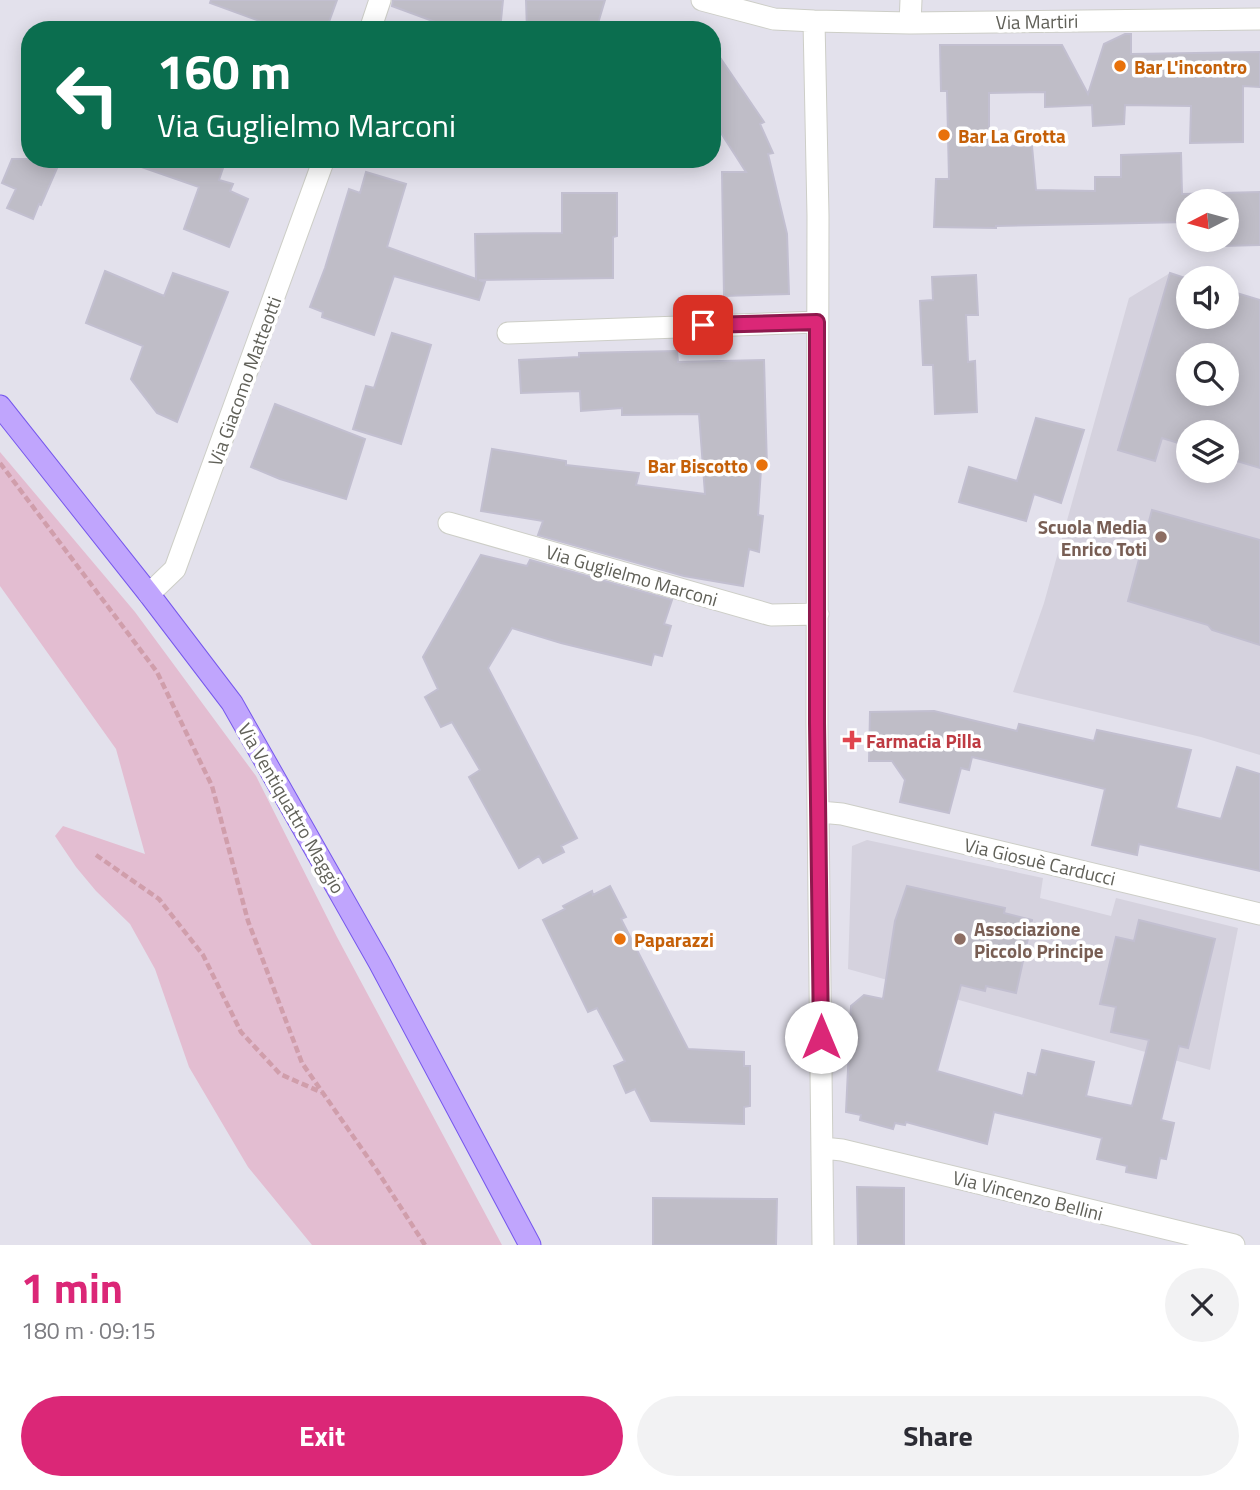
<!DOCTYPE html>
<meta charset="utf-8">
<style>
body{margin:0;font-family:"Titillium Web",sans-serif;background:#f2f2f3;color:#2b2b33;height:100vh;display:flex;flex-direction:column;font-size:26px;white-space:nowrap}
*{box-sizing:border-box;margin:0}
p{font-size:23px;color:#7c7c81}
.icon{flex:none;width:38px;height:38px;fill:none;stroke:currentColor;stroke-width:2;stroke-linecap:round;stroke-linejoin:round}
.map{position:relative;height:1245px;overflow:hidden}
.side{display:flex;flex-direction:column;background:#fff;flex:1}
.side>*{flex:none}
.guide{position:absolute;left:21px;top:21px;width:700px;height:147px;border-radius:28px;box-shadow:0 4px 18px #0003;background:#0b6e4f;color:#fff;overflow:hidden}
.needle{width:46px;rotate:264deg}
.controls{position:absolute;left:1176px;top:189px;display:grid;gap:14px}
.controls a{display:grid;place-items:center;width:63px;height:63px;border-radius:50%;background:#fff;box-shadow:0 4px 18px #0003;font-size:35px}
.pin{position:absolute;display:grid;place-items:center;width:60px;height:60px;color:#fff;margin:-30px;border-radius:14px;box-shadow:0 4px 10px #0006}
.me{position:absolute;width:77px;margin:-38px;rotate:0deg;stroke-linejoin:round;filter:drop-shadow(0 0 5px #0008)}
.turn{display:flex;align-items:center;gap:24px;height:147px;padding:0 21px;font-size:32px}
.turn .icon{width:91px;height:91px;stroke-width:2.5}
.turn b{display:block;font-size:49px;line-height:60px}
.round{display:grid;place-items:center;flex:none;width:74px;height:74px;border-radius:37px;background:#f2f2f3}
.overview{display:flex;align-items:center;justify-content:space-between;height:119px;padding:0 21px}
h1{font-size:42px;font-weight:700;line-height:52px;color:#db2777}
.cta{display:flex;gap:14px;margin-top:auto;padding:14px 21px}
.cta a{flex:1;height:80px;border-radius:42px;background:#db2777;color:#fff;font-size:28px;font-weight:700;line-height:80px;text-align:center}
.cta a+a{background:#f2f2f3;color:#2b2b33}
.map>svg:first-child{display:block}
.education{fill:#d5d2de;fill-rule:evenodd}
.green{fill:#e3bdd1}
.building{fill:#bfbdc7;stroke:#c2bfd0;stroke-width:2;fill-rule:evenodd}
.lines{fill:none;stroke-linecap:round;stroke-linejoin:round}
.minor-casing{stroke:#cdcec7;stroke-width:23}
.major-casing{stroke:#7658ed;stroke-width:23}
.path{stroke:#d09eab;stroke-width:4.5;stroke-dasharray:7 3.5;stroke-linecap:butt}
.minor{stroke:#fff;stroke-width:21}
.major{stroke:#c0a5fd;stroke-width:21}
.route-casing{stroke:#8e194d;stroke-width:18}
.route{stroke:#db2777;stroke-width:12}
.food-dot{fill:#e8710a;stroke:#fff;stroke-width:2.5}
.education-dot{fill:#8d6e63;stroke:#fff;stroke-width:2.5}
.health-dot{fill:#e0444e;stroke:#fff;stroke-width:2.5}
.labels{text-anchor:middle;dominant-baseline:central;stroke-width:7;stroke-linejoin:round;paint-order:stroke}
.street-label{font-size:19px;fill:#616159;stroke:#fff}
.food-label{font-size:19px;font-weight:bold;fill:#c56008;stroke:#fff;text-anchor:start}
.education-label{font-size:19px;font-weight:bold;fill:#785e54;stroke:#fff;text-anchor:end}
.health-label{font-size:19px;font-weight:bold;fill:#be3a42;stroke:#fff;text-anchor:start}
</style>
<div class="map">
<svg width="1260" height="1245" viewBox="0 0 1260 1245">
<rect width="100%" height="100%" fill="#e3e1ec"/>
<path class="education" d="M 1170,273 L 1188,279 L 1188,317 L 1227,317 L 1227,290 L 1260,300 L 1260,755 L 1201,737 L 1013,692 L 1044,603 L 1129,298 ZM 1188,355 L 1227,355 L 1227,394 L 1188,394 ZM 1188,432 L 1227,432 L 1227,471 L 1188,471 Z
M 867,840 L 1043,878 L 1040,898 L 1111,916 L 1116,898 L 1238,928 L 1210,1070 L 848,969 L 852,846 Z"/>
<path class="green" d="M 0,452 L 135,612 L 256,776 L 337,937 L 502,1245 L 312,1245 L 248,1167 L 189,1067 L 155,969 L 130,924 L 96,891 L 76,867 L 55,836 L 63,826 L 145,854 L 116,749 L 0,586 Z"/>
<path class="building" d="M 211,0 L 337,0 L 326,30 L 284,30 L 210,3 Z
M 393,0 L 503,0 L 500,30 L 457,30 L 392,6 Z
M 526,0 L 605,0 L 596,30 L 527,30 Z
M 1125,34 L 1131,34 L 1131,54 L 1260,52 L 1260,87 L 1243,86 L 1243,142 L 1190,143 L 1191,106 L 1125,105 L 1124,124 L 1093,126 L 1092,105 L 1045,107 L 1045,92 L 989,93 L 989,146 L 1032,146 L 1036,190 L 1095,191 L 1095,177 L 1121,177 L 1121,155 L 1181,153 L 1182,194 L 1260,192 L 1260,245 L 1223,246 L 1223,240 L 1227,240 L 1227,201 L 1188,201 L 1188,222 L 996,226 L 996,228 L 934,227 L 936,179 L 949,179 L 947,91 L 941,91 L 940,45 L 1062,45 L 1088,94 L 1104,44 Z
M 719,56 L 764,122 L 760,124 L 773,153 L 768,154 L 787,234 L 789,294 L 724,296 L 722,172 L 746,172 L 721,133 Z
M 12,159 L 61,159 L 41,205 L 39,204 L 33,219 L 7,208 L 16,189 L 2,183 Z
M 130,159 L 226,159 L 219,180 L 233,184 L 230,191 L 248,199 L 229,247 L 184,229 L 199,187 L 130,163 Z
M 366,172 L 406,184 L 387,247 L 476,279 L 475,234 L 562,233 L 562,193 L 617,193 L 617,236 L 613,237 L 613,278 L 479,280 L 485,282 L 479,300 L 394,276 L 374,335 L 322,317 L 323,312 L 310,307 L 325,268 L 349,189 L 360,193 Z
M 105,271 L 164,296 L 173,273 L 228,292 L 177,422 L 157,413 L 131,379 L 143,346 L 86,323 Z
M 1170,273 L 1188,279 L 1188,317 L 1227,317 L 1227,290 L 1260,300 L 1260,468 L 1227,458 L 1227,432 L 1188,432 L 1188,446 L 1162,438 L 1155,461 L 1118,450 ZM 1188,355 L 1227,355 L 1227,394 L 1188,394 Z
M 976,275 L 978,315 L 966,315 L 968,362 L 975,361 L 977,412 L 935,414 L 933,365 L 923,365 L 920,301 L 933,300 L 932,277 Z
M 392,333 L 431,345 L 401,444 L 353,429 L 366,386 L 374,388 Z
M 677,351 L 678,362 L 764,360 L 767,468 L 761,469 L 758,515 L 763,516 L 759,552 L 749,549 L 743,586 L 684,576 L 538,535 L 543,521 L 481,511 L 492,449 L 566,461 L 566,465 L 639,473 L 636,485 L 705,494 L 699,414 L 622,415 L 622,408 L 581,411 L 580,391 L 521,393 L 519,360 L 579,357 L 579,353 Z
M 275,404 L 365,439 L 346,499 L 280,479 L 251,467 Z
M 1036,418 L 1084,430 L 1061,503 L 1034,494 L 1026,521 L 959,502 L 969,467 L 1017,481 Z
M 1152,510 L 1260,540 L 1260,645 L 1212,630 L 1208,625 L 1128,601 Z
M 481,555 L 527,566 L 530,560 L 672,600 L 664,624 L 671,626 L 662,656 L 654,654 L 651,665 L 561,643 L 512,628 L 488,668 L 577,838 L 561,846 L 564,852 L 543,863 L 539,856 L 519,868 L 469,777 L 480,770 L 452,722 L 441,727 L 425,697 L 438,689 L 423,657 Z
M 934,711 L 1017,731 L 1019,724 L 1094,741 L 1097,730 L 1191,750 L 1176,808 L 1221,819 L 1237,767 L 1260,774 L 1260,871 L 1139,844 L 1137,855 L 1092,845 L 1105,789 L 972,757 L 969,770 L 961,768 L 949,813 L 900,802 L 905,780 L 892,761 L 869,761 L 870,712 Z
M 610,886 L 626,917 L 621,919 L 688,1049 L 744,1052 L 744,1066 L 750,1066 L 750,1106 L 744,1107 L 744,1124 L 651,1121 L 635,1089 L 626,1093 L 614,1066 L 625,1061 L 597,1008 L 588,1012 L 543,920 L 565,909 L 563,906 L 592,891 L 593,895 Z
M 907,886 L 1005,908 L 1004,913 L 1032,920 L 1016,993 L 986,986 L 985,991 L 961,985 L 937,1071 L 1023,1096 L 1028,1073 L 1036,1075 L 1042,1050 L 1094,1062 L 1086,1096 L 1132,1106 L 1149,1040 L 1111,1032 L 1116,1007 L 1100,1004 L 1116,937 L 1134,941 L 1139,920 L 1215,939 L 1188,1048 L 1179,1046 L 1161,1120 L 1174,1123 L 1166,1159 L 1160,1158 L 1156,1178 L 1126,1172 L 1127,1166 L 1097,1159 L 1102,1138 L 994,1112 L 987,1144 L 906,1122 L 905,1125 L 895,1123 L 893,1129 L 860,1120 L 861,1115 L 846,1112 L 851,1006 L 864,995 L 883,999 L 895,921 Z
M 857,1187 L 904,1188 L 904,1245 L 858,1245 Z
M 653,1198 L 777,1199 L 776,1245 L 653,1245 Z"/>
<g class="lines">
<g class="minor-casing">
<path id="minor" d="M 702,0 L 774,19 L 814,21 L 910,23 L 1260,19
M 814,21 L 818,216 L 817,723 L 823,1245
M 910,23 L 911,0
M 370,30 L 380,0
M 508,333 L 817,322
M 449,523 L 771,615 L 818,614
M 149,594 L 175,569 L 324,159
M 820,812 L 842,814 L 1260,914
M 823,1148 L 842,1150 L 1234,1245"/>
</g>
<g class="major-casing">
<path id="major" d="M 0,406 L 149,594 L 232,703 L 379,962 L 530,1245"/>
</g>
<path class="path" d="M 0,463 L 157,672 L 212,786 L 248,921 L 302,1063 L 378,1172 L 425,1245
M 96,855 L 159,899 L 203,955 L 241,1032 L 280,1074 L 323,1093"/>
<use href="#minor" class="minor"/>
<use href="#major" class="major"/>
</g>
<g class="lines">
<g class="route-casing">
<path id="route" d="M 703,325 L 817,322 L 817,723 L 821,1037"/>
</g>
<use href="#route" class="route"/>
</g>
<g class="food-dot">
<circle cx="1120" cy="66" r="7"/>
<circle cx="944" cy="135" r="7"/>
<circle cx="762" cy="465" r="7"/>
<circle cx="620" cy="939" r="7"/>
</g>
<g class="education-dot">
<circle cx="1161" cy="537" r="7"/>
<circle cx="960" cy="939" r="7"/>
</g>
<path class="health-dot" d="M848.5 729.5h7v7h7v7h-7v7h-7v-7h-7v-7h7z"/>
<g class="labels">
<g class="street-label">
<text transform="translate(1037 21) rotate(-1)">Via Martiri</text>
<text transform="translate(244 381) rotate(-70)">Via Giacomo Matteotti</text>
<text transform="translate(632 575) rotate(16)">Via Guglielmo Marconi</text>
<text transform="translate(292 808) rotate(60)">Via Ventiquattro Maggio</text>
<text transform="translate(1040 861) rotate(13)">Via Giosuè Carducci</text>
<text transform="translate(1028 1195) rotate(14)">Via Vincenzo Bellini</text>
</g>
<g class="food-label">
<text x="1134" y="66">Bar L'incontro</text>
<text x="958" y="135">Bar La Grotta</text>
<text x="748" y="465" text-anchor="end">Bar Biscotto</text>
<text x="634" y="939">Paparazzi</text>
</g>
<g class="education-label">
<text x="1147" y="526">Scuola Media<tspan x="1147" dy="22">Enrico Toti</tspan></text>
<text x="974" y="928" text-anchor="start">Associazione<tspan x="974" dy="22">Piccolo Principe</tspan></text>
</g>
<g class="health-label">
<text x="866" y="740">Farmacia Pilla</text>
</g>
</g>
</svg>
<div class="controls">
<a><svg class="needle" viewBox="-14 -14 28 28"><path d="M0-13l5 13h-10z" fill="#e53935"/><path d="M0 13l5-13h-10z" fill="#7c7c81"/></svg></a>
<a><svg class="icon" aria-label="sound" viewBox="0 0 24 24"><path d="M4 9h4l5-4v14l-5-4H4zM17 9q2 3 0 6"/></svg></a>
<a><svg class="icon" aria-label="search" viewBox="0 0 24 24"><circle cx="10" cy="10" r="6"/><path d="M15 15l6 6"/></svg></a>
<a><svg class="icon" aria-label="layers" viewBox="0 0 24 24"><path d="M12 4l9 5-9 5-9-5zM3 14l9 5 9-5"/></svg></a>
</div>
<div class="pin" style="left:703px;top:325px;background:#d93025"><svg class="icon" aria-label="arrive" viewBox="0 0 24 24"><path d="M6 21V4h12l-3 4 3 4H6"/></svg></div>
<svg class="me" style="left:821px;top:1037px" viewBox="-20 -20 40 40"><circle r="19" fill="#fff"/><path d="M0-13L10 11 0 6-10 11z" fill="#db2777"/></svg>
<div class="guide">
<div class="turn"><svg class="icon" aria-label="left" viewBox="0 0 24 24"><path d="M17 20v-9H6M10 6l-5 5 5 5"/></svg><div><b>160 m</b>Via Guglielmo Marconi</div></div>
</div>
</div>
<section class="side">
<div class="overview"><div><h1>1 min</h1><p>180 m · 09:15</p></div><a class="round"><svg class="icon" aria-label="close" viewBox="0 0 24 24"><path d="M6 6l12 12M18 6L6 18"/></svg></a></div>
<div class="cta"><a>Exit</a><a>Share</a></div>
</section>
